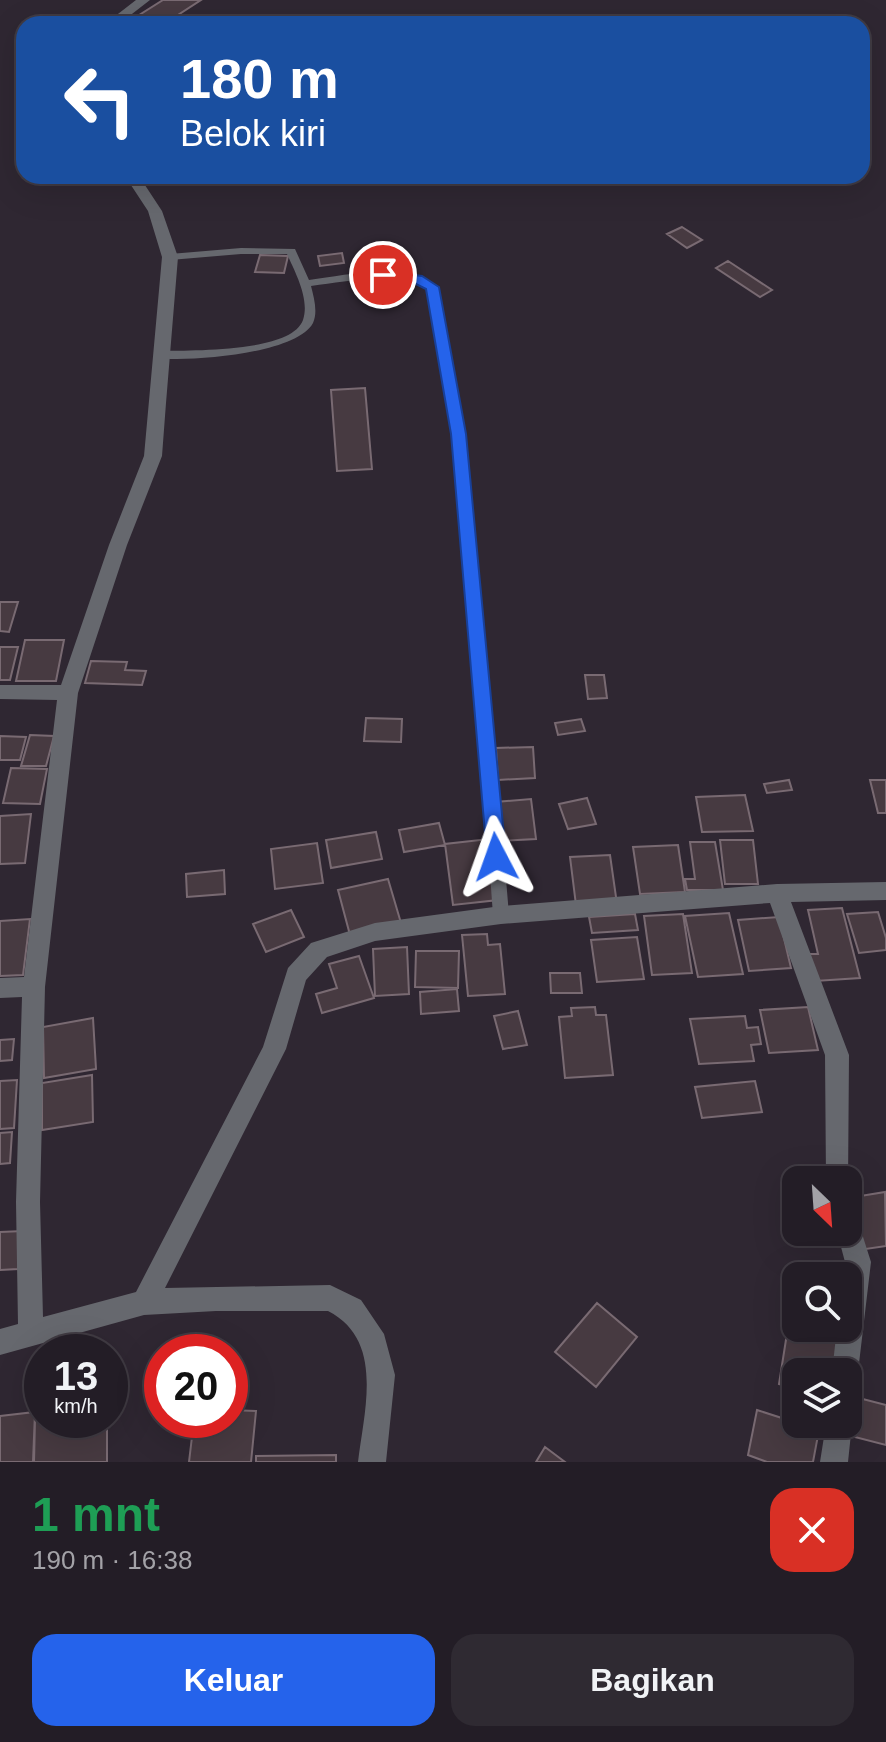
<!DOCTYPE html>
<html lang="id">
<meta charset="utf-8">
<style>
body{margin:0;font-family:Helvetica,sans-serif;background:#2f2a32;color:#f1f3f6;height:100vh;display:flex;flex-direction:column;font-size:30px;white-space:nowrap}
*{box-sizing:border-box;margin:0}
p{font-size:26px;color:#a3a2a7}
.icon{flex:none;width:44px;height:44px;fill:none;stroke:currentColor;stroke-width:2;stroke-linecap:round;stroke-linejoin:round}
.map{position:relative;height:1462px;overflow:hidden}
.details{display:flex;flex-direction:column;background:#231d26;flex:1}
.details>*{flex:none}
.top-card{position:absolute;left:16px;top:16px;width:854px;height:168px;border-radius:24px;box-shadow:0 8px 32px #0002,0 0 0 2px #403b43;background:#1a4fa0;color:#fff;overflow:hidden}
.needle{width:52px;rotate:155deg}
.controls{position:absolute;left:782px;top:1166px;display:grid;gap:16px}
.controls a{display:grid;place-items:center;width:80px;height:80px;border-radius:16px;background:#231d26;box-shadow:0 8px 32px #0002,0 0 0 2px #403b43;font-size:40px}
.speed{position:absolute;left:24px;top:1334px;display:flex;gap:16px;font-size:40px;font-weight:700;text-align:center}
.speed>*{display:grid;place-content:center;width:104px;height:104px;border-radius:50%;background:#231d26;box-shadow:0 8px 32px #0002,0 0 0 2px #403b43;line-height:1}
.speed small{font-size:20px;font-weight:400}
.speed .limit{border:12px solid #d22;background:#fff;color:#111}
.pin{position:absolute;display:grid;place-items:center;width:68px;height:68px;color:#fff;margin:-34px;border:4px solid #fff;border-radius:50%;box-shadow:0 2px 8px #0007}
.me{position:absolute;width:88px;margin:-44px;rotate:356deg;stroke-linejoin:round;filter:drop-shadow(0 0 6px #0008)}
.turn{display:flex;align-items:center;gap:28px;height:168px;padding:0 32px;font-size:36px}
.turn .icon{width:104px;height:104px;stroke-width:2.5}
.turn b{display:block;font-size:56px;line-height:68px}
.round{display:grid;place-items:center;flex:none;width:84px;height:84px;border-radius:24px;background:#2f2a32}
.summary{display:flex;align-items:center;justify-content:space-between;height:136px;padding:0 32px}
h1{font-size:48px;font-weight:600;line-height:60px;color:#1e9e55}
.action{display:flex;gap:16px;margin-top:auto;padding:16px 32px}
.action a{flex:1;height:92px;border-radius:24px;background:#2563eb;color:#fff;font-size:32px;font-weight:600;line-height:92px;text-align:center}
.action a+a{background:#2f2a32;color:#f1f3f6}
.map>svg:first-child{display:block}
.building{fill:#473a41;stroke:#796a72;stroke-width:2}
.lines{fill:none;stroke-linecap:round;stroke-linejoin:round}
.service{fill:#66686e;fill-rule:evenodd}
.minor{fill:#66686e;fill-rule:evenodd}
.route{fill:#2563eb;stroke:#184099;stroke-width:2}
</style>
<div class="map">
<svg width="886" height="1462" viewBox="0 0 886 1462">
<rect width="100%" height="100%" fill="#2f2732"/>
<path class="building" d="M 163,0 L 201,0 L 164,24 L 125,24 Z
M 682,227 L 702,240 L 687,248 L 667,234 Z
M 342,253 L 344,263 L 320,266 L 318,256 Z
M 260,255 L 288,256 L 284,273 L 255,272 Z
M 728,261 L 772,290 L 760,297 L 716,268 Z
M 365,388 L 372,469 L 337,471 L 331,390 Z
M 0,602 L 18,602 L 9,632 L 0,631 Z
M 25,640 L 64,640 L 56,681 L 16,681 Z
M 0,647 L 18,647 L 10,680 L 0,680 Z
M 91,661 L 127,662 L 125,670 L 146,671 L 142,685 L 85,683 Z
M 585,675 L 604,675 L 607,698 L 588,699 Z
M 366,718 L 402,719 L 401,742 L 364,741 Z
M 581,719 L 585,731 L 558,735 L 555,723 Z
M 30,735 L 54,736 L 46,766 L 21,766 Z
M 0,736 L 26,737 L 20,760 L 0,760 Z
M 533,747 L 535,778 L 498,780 L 496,748 Z
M 11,768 L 47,769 L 40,804 L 3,803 Z
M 789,780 L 792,790 L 767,793 L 764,784 Z
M 870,780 L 886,780 L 886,813 L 878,813 Z
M 745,795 L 753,831 L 702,832 L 696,797 Z
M 587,798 L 596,824 L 568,829 L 559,804 Z
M 531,799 L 536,839 L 499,841 L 495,802 Z
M 31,814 L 25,863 L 0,864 L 0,816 Z
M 439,823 L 445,845 L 404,852 L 399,830 Z
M 376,832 L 382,859 L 331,868 L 326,840 Z
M 489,839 L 498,900 L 453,905 L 445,844 Z
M 720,840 L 753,840 L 758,884 L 725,884 Z
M 690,842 L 715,842 L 723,890 L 687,890 L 685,879 L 695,879 Z
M 317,843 L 323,883 L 275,889 L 271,849 Z
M 678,845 L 685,892 L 640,894 L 633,847 Z
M 610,855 L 617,904 L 576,905 L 570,857 Z
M 224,870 L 225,894 L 187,897 L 186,874 Z
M 388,879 L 401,923 L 350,935 L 338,890 Z
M 842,908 L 860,978 L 815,981 L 809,954 L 818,954 L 808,910 Z
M 291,910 L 304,937 L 266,952 L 253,924 Z
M 878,912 L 886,938 L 886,950 L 859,953 L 847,914 Z
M 729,913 L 743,974 L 698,977 L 685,916 Z
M 635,914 L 638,930 L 592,933 L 589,917 Z
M 683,914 L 692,973 L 652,975 L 644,916 Z
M 779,917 L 791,968 L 749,971 L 738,920 Z
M 30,919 L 23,975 L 0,976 L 0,921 Z
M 487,934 L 488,945 L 500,944 L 505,994 L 468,996 L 462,935 Z
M 637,937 L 644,979 L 597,982 L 591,940 Z
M 407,947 L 409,994 L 375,996 L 373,949 Z
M 416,951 L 459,951 L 458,988 L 415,987 Z
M 359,956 L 374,998 L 322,1013 L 316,994 L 337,988 L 329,964 Z
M 550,973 L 580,973 L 582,993 L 551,993 Z
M 457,989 L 459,1011 L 421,1014 L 420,992 Z
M 595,1007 L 596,1015 L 606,1015 L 613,1075 L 565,1078 L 559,1017 L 572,1016 L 571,1008 Z
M 808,1007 L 818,1050 L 769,1053 L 760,1010 Z
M 518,1011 L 527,1045 L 503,1049 L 494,1016 Z
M 745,1016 L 747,1028 L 758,1027 L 761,1044 L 751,1045 L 754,1061 L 699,1064 L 690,1019 Z
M 93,1018 L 96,1069 L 44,1078 L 43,1027 Z
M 14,1039 L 12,1060 L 0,1061 L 0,1040 Z
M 92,1075 L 93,1122 L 42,1130 L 42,1083 Z
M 17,1080 L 14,1128 L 0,1129 L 0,1081 Z
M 755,1081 L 762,1112 L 702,1118 L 695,1087 Z
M 12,1132 L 10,1163 L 0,1164 L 0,1133 Z
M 885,1192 L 886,1246 L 859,1250 L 848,1214 L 848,1198 Z
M 23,1231 L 18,1269 L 0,1270 L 0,1232 Z
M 597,1303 L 637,1337 L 596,1387 L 555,1352 Z
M 791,1308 L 796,1310 L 796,1328 L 842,1328 L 836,1372 L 796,1372 L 796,1389 L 779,1384 Z
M 42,1377 L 42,1420 L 107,1420 L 107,1462 L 34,1462 L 36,1378 Z
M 855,1397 L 886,1405 L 886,1445 L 851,1436 Z
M 230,1410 L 256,1411 L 251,1462 L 189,1462 L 194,1420 L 230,1420 Z
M 757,1410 L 819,1430 L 813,1462 L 767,1462 L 748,1455 Z
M 35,1412 L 33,1462 L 0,1462 L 0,1416 Z
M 545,1447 L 565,1462 L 536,1462 Z
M 336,1455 L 336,1462 L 256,1462 L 256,1456 Z"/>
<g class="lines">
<path class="service" d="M 241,248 L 295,249 L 309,280 C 348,275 403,261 437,287 L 465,434 L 492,711 L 509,915 L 506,920 L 501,921 L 496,920 L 493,915 L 478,711 L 453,434 L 427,289 C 389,272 350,281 311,286 C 314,298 318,312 313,323 C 297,354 189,362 157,358 L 157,352 L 161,351 C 191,350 291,353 303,320 C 310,299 295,272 287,254 L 241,254 L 170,260 L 165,257 L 170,254 Z"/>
<path class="minor" d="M 136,0 L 150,0 L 119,24 L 105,24 Z
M 125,176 L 139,176 L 162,211 L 178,257 L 166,403 L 162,456 L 127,545 L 78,693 L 45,987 L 40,1202 L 43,1317 L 136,1292 L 263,1047 L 288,968 L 311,943 L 375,923 L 501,906 L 777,884 L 886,882 L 886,900 L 791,902 L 849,1055 L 848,1185 L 848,1180 L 826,1180 L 825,1055 L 770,903 L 501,924 L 375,941 L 327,957 L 306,980 L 286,1049 L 165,1288 L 330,1285 L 361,1300 L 384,1334 L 395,1375 L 386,1462 L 358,1462 C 364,1411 385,1340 328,1311 L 216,1311 L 144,1315 L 0,1355 L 0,1329 L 18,1324 L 16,1202 L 22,997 L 0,998 L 0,978 L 24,977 L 57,700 L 0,699 L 0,685 L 61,685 L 109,545 L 144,456 L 162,257 L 148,211 Z
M 848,1215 L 857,1218 L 871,1262 L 858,1372 L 854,1381 L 848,1384 L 848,1372 L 832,1372 L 837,1328 L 848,1328 L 848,1276 L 844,1276 L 845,1262 L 837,1232 L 848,1232 Z
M 848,1414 L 852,1424 L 848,1462 L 820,1462 L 826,1424 L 848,1424 Z"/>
</g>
<path class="route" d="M 383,271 L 422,276 L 439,287 L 466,434 L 506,857 L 503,862 L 489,862 L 487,857 L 451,434 L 426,289 L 414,283 L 378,278 L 378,272 Z"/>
</svg>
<div class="controls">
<a><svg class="needle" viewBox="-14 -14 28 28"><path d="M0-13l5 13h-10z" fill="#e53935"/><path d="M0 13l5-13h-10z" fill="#a3a2a7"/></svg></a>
<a><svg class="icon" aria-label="search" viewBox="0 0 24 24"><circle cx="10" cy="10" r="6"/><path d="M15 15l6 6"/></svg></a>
<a><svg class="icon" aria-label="layers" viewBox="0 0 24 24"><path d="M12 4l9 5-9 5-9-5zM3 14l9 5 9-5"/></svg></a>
</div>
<div class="speed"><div>13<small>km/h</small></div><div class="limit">20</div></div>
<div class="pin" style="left:383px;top:275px;background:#d93025"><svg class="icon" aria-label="arrive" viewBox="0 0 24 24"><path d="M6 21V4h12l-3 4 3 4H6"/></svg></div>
<svg class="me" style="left:496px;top:857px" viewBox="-20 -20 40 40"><path d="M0-17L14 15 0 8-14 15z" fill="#2563eb" stroke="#fff" stroke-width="4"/></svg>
<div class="top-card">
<div class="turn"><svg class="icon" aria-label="left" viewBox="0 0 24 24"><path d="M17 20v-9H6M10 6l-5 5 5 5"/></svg><div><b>180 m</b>Belok kiri</div></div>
</div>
</div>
<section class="details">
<div class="summary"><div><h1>1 mnt</h1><p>190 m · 16:38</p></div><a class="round" style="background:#d93025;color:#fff"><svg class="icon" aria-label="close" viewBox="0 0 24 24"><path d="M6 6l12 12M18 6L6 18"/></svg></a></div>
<div class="action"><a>Keluar</a><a>Bagikan</a></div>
</section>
